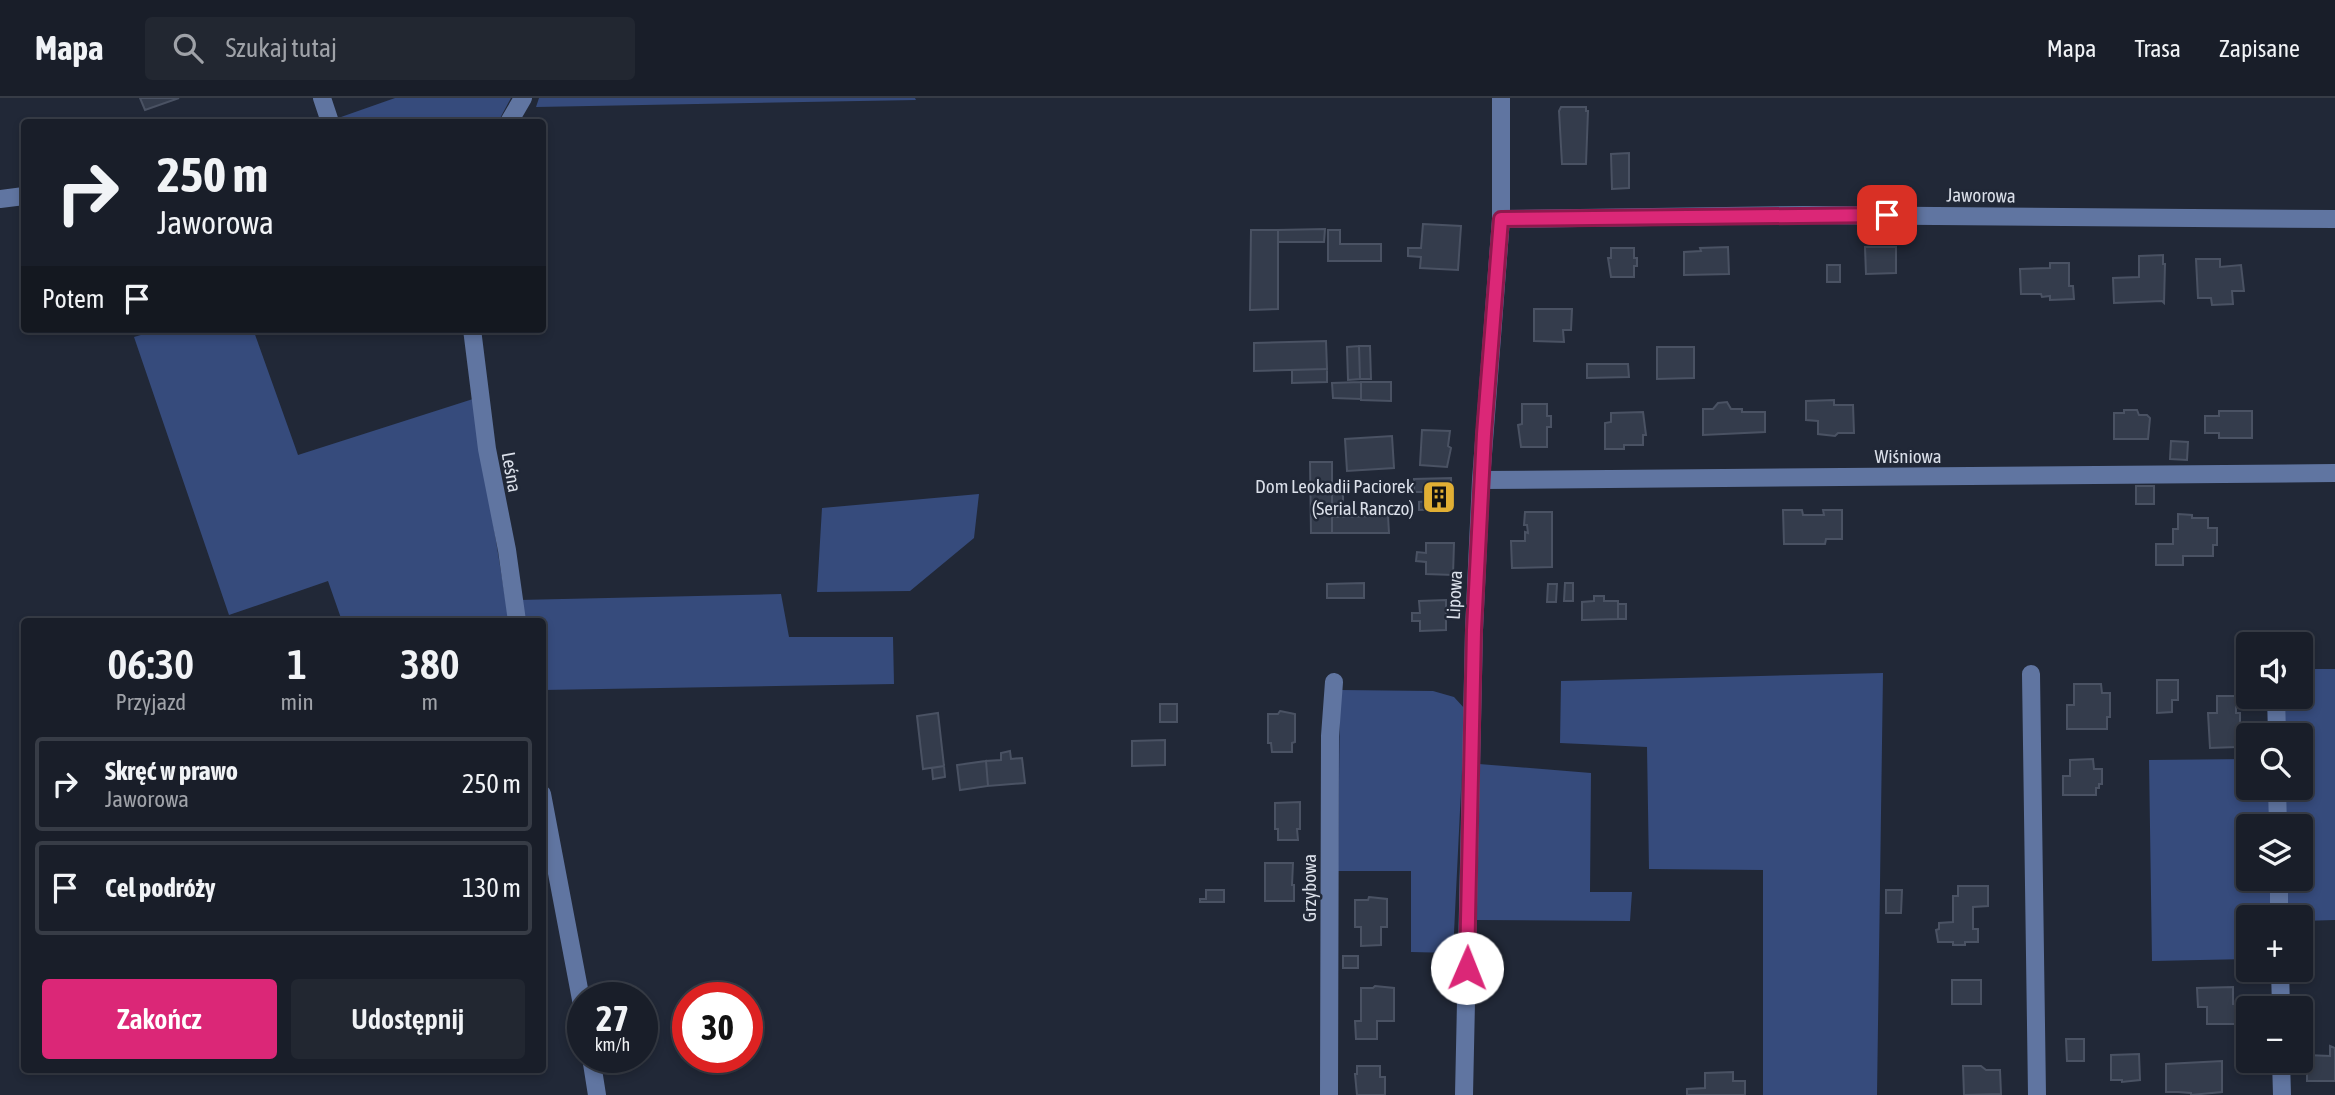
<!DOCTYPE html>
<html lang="pl">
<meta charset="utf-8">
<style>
body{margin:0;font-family:"Asap Condensed",sans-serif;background:#222731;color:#f1f3f6;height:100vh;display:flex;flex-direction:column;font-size:26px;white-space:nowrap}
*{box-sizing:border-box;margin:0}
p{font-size:23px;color:#9fa2a8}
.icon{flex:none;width:38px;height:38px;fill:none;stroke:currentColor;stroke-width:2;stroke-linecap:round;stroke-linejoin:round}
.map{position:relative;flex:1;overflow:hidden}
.panel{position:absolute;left:21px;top:520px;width:525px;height:455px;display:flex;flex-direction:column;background:#191e29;border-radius:7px;box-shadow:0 4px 10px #0003,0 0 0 2px #373c46}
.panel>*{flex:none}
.hud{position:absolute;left:21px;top:21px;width:525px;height:214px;border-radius:7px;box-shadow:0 4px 10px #0003,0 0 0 2px #373c46;background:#191e29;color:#f1f3f6;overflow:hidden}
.tools{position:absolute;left:2236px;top:534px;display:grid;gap:14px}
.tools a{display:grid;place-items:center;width:77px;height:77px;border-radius:7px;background:#191e29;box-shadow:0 4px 10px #0003,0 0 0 2px #373c46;font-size:35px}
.speed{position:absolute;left:567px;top:884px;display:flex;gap:14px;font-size:35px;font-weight:700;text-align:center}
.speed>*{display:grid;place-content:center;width:91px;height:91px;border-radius:50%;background:#191e29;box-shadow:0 4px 10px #0003,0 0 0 2px #373c46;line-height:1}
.speed small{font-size:18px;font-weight:400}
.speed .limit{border:10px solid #d22;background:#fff;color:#111}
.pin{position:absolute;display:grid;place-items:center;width:60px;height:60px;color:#fff;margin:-30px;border-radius:14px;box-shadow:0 4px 10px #0006}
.me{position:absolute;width:77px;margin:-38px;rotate:1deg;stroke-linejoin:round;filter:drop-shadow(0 0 5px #0008)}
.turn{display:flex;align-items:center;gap:24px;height:147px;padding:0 21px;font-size:32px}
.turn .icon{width:91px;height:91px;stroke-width:2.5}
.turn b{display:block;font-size:49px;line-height:60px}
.then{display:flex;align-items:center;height:66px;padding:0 21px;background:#0003;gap:14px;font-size:26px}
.eta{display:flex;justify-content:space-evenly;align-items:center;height:119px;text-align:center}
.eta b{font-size:42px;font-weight:600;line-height:49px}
.button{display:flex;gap:14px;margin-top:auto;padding:14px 21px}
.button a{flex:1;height:80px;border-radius:7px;background:#db2777;color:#fff;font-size:28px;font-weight:600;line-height:80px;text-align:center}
.button a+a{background:#222731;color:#f1f3f6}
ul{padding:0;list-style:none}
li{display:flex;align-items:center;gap:21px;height:94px;margin:0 14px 10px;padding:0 7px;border:4px solid #373c46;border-radius:7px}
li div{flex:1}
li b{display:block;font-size:26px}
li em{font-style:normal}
header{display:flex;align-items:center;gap:42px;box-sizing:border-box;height:98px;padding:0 35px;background:#191e29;border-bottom:2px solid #373c46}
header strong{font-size:33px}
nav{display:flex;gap:38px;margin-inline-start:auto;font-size:24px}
.search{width:490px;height:63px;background:#222731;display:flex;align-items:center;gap:18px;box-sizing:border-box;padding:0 24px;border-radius:7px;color:#9fa2a8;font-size:26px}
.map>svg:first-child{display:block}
.green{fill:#364b7c}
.building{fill:#343c4c;stroke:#4a5263;stroke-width:2}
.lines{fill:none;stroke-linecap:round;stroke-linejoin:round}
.minor{stroke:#6075a1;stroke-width:18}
.route-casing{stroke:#8e194d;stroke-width:18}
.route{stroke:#db2777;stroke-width:12}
.labels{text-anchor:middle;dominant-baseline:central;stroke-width:5;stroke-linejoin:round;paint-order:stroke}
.street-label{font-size:19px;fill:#dadfe9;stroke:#212837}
.poi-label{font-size:19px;fill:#dadfe9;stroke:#212837;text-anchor:end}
</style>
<header>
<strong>Mapa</strong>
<div class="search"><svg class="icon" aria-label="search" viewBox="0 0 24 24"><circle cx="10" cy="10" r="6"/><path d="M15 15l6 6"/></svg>Szukaj tutaj</div>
<nav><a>Mapa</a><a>Trasa</a><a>Zapisane</a></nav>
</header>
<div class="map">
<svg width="2335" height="997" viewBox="0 0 2335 997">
<rect width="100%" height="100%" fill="#212837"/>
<path class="green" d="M 395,0 L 511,0 L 498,24 L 343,24 L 341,19 Z
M 539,0 L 915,0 L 916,2 L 536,9 Z
M 161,231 L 253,231 L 298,357 L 473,301 L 509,523 L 342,523 L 328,483 L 229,517 L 134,239 Z
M 979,396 L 974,440 L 910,493 L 817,494 L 822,410 Z
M 781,496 L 789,539 L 893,539 L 894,586 L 543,592 L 542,523 L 522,523 L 518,502 Z
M 2301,571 L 2335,571 L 2335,822 L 2301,823 L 2301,819 L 2287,819 L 2286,781 L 2301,780 L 2301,728 L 2286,728 L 2286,690 L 2301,690 L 2301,637 L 2285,637 L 2285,599 L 2301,598 Z
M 1883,575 L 1877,997 L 1763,997 L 1763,772 L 1649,771 L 1647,649 L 1560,645 L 1561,583 Z
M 1340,592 L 1433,593 L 1454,599 L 1465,611 L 1453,855 L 1411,854 L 1411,773 L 1338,773 Z
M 2249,661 L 2249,690 L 2269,690 L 2269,728 L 2249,728 L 2249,780 L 2270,781 L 2271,819 L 2249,819 L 2249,861 L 2152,863 L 2149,662 Z
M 1479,666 L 1591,675 L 1590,794 L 1632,794 L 1630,823 L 1474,822 Z"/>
<path class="building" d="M 140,0 L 179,0 L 145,12 Z
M 1561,9 L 1586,9 L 1586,13 L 1588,13 L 1586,66 L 1562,66 L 1559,13 Z
M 1629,55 L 1629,90 L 1612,91 L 1611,56 Z
M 1423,126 L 1461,128 L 1458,172 L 1420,170 L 1421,159 L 1408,158 L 1408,150 L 1421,150 Z
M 1325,131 L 1324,144 L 1278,144 L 1278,132 Z
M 1251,132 L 1278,132 L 1278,211 L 1250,212 Z
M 1328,132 L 1340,132 L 1340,146 L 1381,146 L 1381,163 L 1328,163 Z
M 1728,149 L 1729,176 L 1684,177 L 1684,154 L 1701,153 L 1700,150 Z
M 1865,149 L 1896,149 L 1896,175 L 1866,176 Z
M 1611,150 L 1634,150 L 1634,160 L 1637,160 L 1637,168 L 1634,168 L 1634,179 L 1611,179 L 1608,160 L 1611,160 Z
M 2163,157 L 2163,166 L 2165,166 L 2164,205 L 2162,203 L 2114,205 L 2113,180 L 2139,179 L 2139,158 Z
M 2196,161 L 2220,161 L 2220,169 L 2241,167 L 2244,193 L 2232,193 L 2233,206 L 2212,207 L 2211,200 L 2198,200 Z
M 2050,165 L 2069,165 L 2069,188 L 2073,188 L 2074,201 L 2050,202 L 2050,198 L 2042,199 L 2041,196 L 2021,196 L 2020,171 L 2050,170 Z
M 1827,167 L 1840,167 L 1840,184 L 1827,184 Z
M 1534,211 L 1572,211 L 1571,232 L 1563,232 L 1564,244 L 1534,243 Z
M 1326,243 L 1327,271 L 1254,273 L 1254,245 Z
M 1359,248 L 1370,248 L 1371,281 L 1360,281 Z
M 1359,248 L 1360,281 L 1348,282 L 1347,249 Z
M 1657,249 L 1694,249 L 1694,280 L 1657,281 Z
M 1587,266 L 1628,266 L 1629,279 L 1587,280 Z
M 1327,271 L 1327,284 L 1292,285 L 1292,272 Z
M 1361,284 L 1391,284 L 1391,303 L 1361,302 Z
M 1361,284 L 1361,301 L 1333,300 L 1332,285 Z
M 1834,302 L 1834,307 L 1853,307 L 1854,335 L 1838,335 L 1835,338 L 1818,336 L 1818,323 L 1806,322 L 1806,303 Z
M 1727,304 L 1731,311 L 1742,311 L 1742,314 L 1765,314 L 1765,334 L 1703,337 L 1703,311 L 1713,311 L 1718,305 Z
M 1522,306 L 1547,306 L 1547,318 L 1551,318 L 1551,329 L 1547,329 L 1547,349 L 1521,349 L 1518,327 L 1522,326 Z
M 2124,312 L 2137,312 L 2139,317 L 2147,317 L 2150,320 L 2148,341 L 2114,341 L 2114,315 L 2124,315 Z
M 2219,313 L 2252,313 L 2252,340 L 2219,340 L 2219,335 L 2205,335 L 2205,318 L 2219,318 Z
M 1643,314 L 1646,337 L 1643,337 L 1643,347 L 1624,347 L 1624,351 L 1605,351 L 1605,325 L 1611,324 L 1611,315 Z
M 1422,332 L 1450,333 L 1448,348 L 1451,350 L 1447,369 L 1420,367 Z
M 1392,338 L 1394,370 L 1347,373 L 1345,341 Z
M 2171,343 L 2188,344 L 2187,362 L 2170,361 Z
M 1310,364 L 1332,364 L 1332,435 L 1311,435 Z
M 1451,380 L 1452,411 L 1419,412 L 1419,404 L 1427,403 L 1427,394 L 1414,394 L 1414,381 Z
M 2136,388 L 2154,388 L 2154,406 L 2136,406 Z
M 1332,390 L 1343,390 L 1343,406 L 1332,406 Z
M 1783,412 L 1802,412 L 1803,417 L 1824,417 L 1823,412 L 1842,412 L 1842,441 L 1826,441 L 1825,446 L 1784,446 Z
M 1525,414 L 1552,414 L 1552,469 L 1512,470 L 1511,443 L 1525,443 L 1525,434 L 1528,435 L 1527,427 L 1524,427 Z
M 2178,416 L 2192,417 L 2192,420 L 2208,420 L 2208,430 L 2217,430 L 2217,447 L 2213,447 L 2213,458 L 2183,458 L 2183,467 L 2156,467 L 2156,446 L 2173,446 L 2173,431 L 2178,431 Z
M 1388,418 L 1389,435 L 1332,435 L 1332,419 Z
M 1426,445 L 1454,445 L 1453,477 L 1426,476 L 1426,464 L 1416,463 L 1417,454 L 1426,455 Z
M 1364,485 L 1364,500 L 1327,500 L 1327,486 Z
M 1565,485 L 1573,485 L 1573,503 L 1564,503 Z
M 1548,486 L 1557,486 L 1556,504 L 1547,504 Z
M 1594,498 L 1604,498 L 1604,503 L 1618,503 L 1618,521 L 1582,522 L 1582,504 L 1594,503 Z
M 1446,502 L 1446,532 L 1420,533 L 1420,523 L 1412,523 L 1412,515 L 1420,515 L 1419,503 Z
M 1618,506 L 1626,506 L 1626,521 L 1618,521 Z
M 2157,582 L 2178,582 L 2178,602 L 2172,602 L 2172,614 L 2157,615 Z
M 2074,586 L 2101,586 L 2102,595 L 2110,595 L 2110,619 L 2107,619 L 2107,631 L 2067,631 L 2067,607 L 2074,607 Z
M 2217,598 L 2236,598 L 2236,615 L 2240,615 L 2240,632 L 2237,633 L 2237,649 L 2210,650 L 2208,615 L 2217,615 Z
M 1160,606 L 1177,606 L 1177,624 L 1160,624 Z
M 1280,613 L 1295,616 L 1295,644 L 1292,645 L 1292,654 L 1272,654 L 1271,645 L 1268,645 L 1268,616 L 1278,616 Z
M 938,615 L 944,668 L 923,671 L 917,618 Z
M 1165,642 L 1165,667 L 1132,668 L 1132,643 Z
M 1010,653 L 1011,661 L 1022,660 L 1025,685 L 988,688 L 986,663 L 1001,662 L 1001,655 Z
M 2093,661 L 2094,671 L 2102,671 L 2102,686 L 2099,686 L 2099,690 L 2096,690 L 2096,697 L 2063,697 L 2063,678 L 2070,678 L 2070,662 Z
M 986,663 L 988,688 L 960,692 L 957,667 Z
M 944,668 L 945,679 L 933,681 L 932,670 Z
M 1300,704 L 1300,731 L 1297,731 L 1298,742 L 1278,742 L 1278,731 L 1275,731 L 1275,705 Z
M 1265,765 L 1293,765 L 1292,787 L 1294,787 L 1294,803 L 1265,803 Z
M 1958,788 L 1988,788 L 1988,808 L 1973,809 L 1973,831 L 1978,831 L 1978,844 L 1965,844 L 1965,847 L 1953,847 L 1953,844 L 1938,844 L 1936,832 L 1939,831 L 1939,825 L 1953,824 L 1953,798 L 1958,798 Z
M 1206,792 L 1224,792 L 1224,804 L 1200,804 L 1200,801 L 1206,801 Z
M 1886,792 L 1902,792 L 1901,815 L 1886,815 Z
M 1369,799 L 1387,801 L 1387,829 L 1381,829 L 1381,847 L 1361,848 L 1361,829 L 1355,829 L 1355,802 L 1368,802 Z
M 1343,858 L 1358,858 L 1358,870 L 1343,870 Z
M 1952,882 L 1981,882 L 1981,906 L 1952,906 Z
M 1375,888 L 1394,890 L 1394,923 L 1377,923 L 1377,941 L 1356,941 L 1355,923 L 1361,923 L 1361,890 L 1373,890 Z
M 2233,889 L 2233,906 L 2243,906 L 2244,926 L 2207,926 L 2207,909 L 2198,909 L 2197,890 Z
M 2066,941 L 2084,941 L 2084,963 L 2067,963 Z
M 2330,948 L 2335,950 L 2335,983 L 2307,983 L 2307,957 L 2330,958 Z
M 2139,956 L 2140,982 L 2122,984 L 2122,982 L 2111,982 L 2111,957 Z
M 2222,963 L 2222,994 L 2191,997 L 2191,995 L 2178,994 L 2166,994 L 2166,966 Z
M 1357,968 L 1380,968 L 1380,979 L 1385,979 L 1385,997 L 1357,997 L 1355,976 L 1357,976 Z
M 1963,968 L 1981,968 L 1986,972 L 2000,972 L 2001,996 L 1964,997 Z
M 1733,974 L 1733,983 L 1745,983 L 1745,997 L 1687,997 L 1687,991 L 1705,990 L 1705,975 Z"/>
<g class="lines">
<path class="minor" d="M 322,0 L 330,24
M 509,24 L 523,0
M 0,101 L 24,98
M 1501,121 L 1806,117 L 2335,121
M 472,231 L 487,351 L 507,452 L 517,523
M 1481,382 L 2335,375
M 2031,576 L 2037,997
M 2276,598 L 2277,637
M 2277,690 L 2278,728
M 542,696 L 583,912
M 2279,780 L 2279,819
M 2280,872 L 2281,910
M 591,959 L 597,997
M 2281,962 L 2282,997
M 1329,997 L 1330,638 L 1334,584
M 1464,997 L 1474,532 L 1481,382 L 1501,121 L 1501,0"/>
</g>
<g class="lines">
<g class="route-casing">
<path id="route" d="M 1467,870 L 1474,532 L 1484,336 L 1501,121 L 1887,117"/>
</g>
<use href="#route" class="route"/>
</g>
<defs>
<g id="building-square" transform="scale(1.75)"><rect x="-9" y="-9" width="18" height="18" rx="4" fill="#e1af34" stroke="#212837"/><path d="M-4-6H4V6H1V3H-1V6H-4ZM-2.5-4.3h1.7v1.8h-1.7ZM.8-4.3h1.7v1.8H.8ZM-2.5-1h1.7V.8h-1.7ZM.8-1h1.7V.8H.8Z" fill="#111"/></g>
</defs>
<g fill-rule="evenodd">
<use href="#building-square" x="1439" y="399"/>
</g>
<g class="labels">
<g class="street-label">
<text transform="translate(1981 97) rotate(1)">Jaworowa</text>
<text x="1908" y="358">Wiśniowa</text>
<text transform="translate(512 374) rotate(80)">Leśna</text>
<text transform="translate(1454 497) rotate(-87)">Lipowa</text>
<text transform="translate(1309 790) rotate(-90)">Grzybowa</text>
</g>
<g class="poi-label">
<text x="1414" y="388">Dom Leokadii Paciorek<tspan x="1414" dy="22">(Serial Ranczo)</tspan></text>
</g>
</g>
</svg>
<div class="tools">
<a><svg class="icon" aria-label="sound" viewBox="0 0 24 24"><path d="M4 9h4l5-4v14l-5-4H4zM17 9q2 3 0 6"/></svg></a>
<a><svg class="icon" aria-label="search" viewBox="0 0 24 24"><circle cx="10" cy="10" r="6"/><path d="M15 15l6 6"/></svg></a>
<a><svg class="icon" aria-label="layers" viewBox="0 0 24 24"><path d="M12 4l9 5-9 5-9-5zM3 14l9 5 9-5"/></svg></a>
<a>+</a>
<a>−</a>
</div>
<div class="speed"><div>27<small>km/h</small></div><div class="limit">30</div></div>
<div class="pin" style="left:1887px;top:117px;background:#d93025"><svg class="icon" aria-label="arrive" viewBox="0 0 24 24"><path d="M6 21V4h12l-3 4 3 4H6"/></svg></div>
<svg class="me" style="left:1467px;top:870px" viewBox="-20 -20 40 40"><circle r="19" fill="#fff"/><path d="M0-13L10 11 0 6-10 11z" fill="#db2777"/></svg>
<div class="hud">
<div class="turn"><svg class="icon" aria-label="right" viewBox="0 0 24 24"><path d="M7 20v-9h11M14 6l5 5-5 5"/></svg><div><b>250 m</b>Jaworowa</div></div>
<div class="then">Potem<svg class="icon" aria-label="arrive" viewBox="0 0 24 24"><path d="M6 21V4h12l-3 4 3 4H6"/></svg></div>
</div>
<section class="panel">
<div class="eta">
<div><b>06:30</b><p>Przyjazd</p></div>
<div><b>1</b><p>min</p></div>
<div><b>380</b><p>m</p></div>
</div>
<ul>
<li><svg class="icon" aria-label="right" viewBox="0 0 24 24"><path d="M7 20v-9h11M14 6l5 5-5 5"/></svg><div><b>Skręć w prawo</b><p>Jaworowa</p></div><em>250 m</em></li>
<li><svg class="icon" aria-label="arrive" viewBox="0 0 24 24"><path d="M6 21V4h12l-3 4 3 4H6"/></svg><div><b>Cel podróży</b></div><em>130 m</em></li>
</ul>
<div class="button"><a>Zakończ</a><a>Udostępnij</a></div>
</section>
</div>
